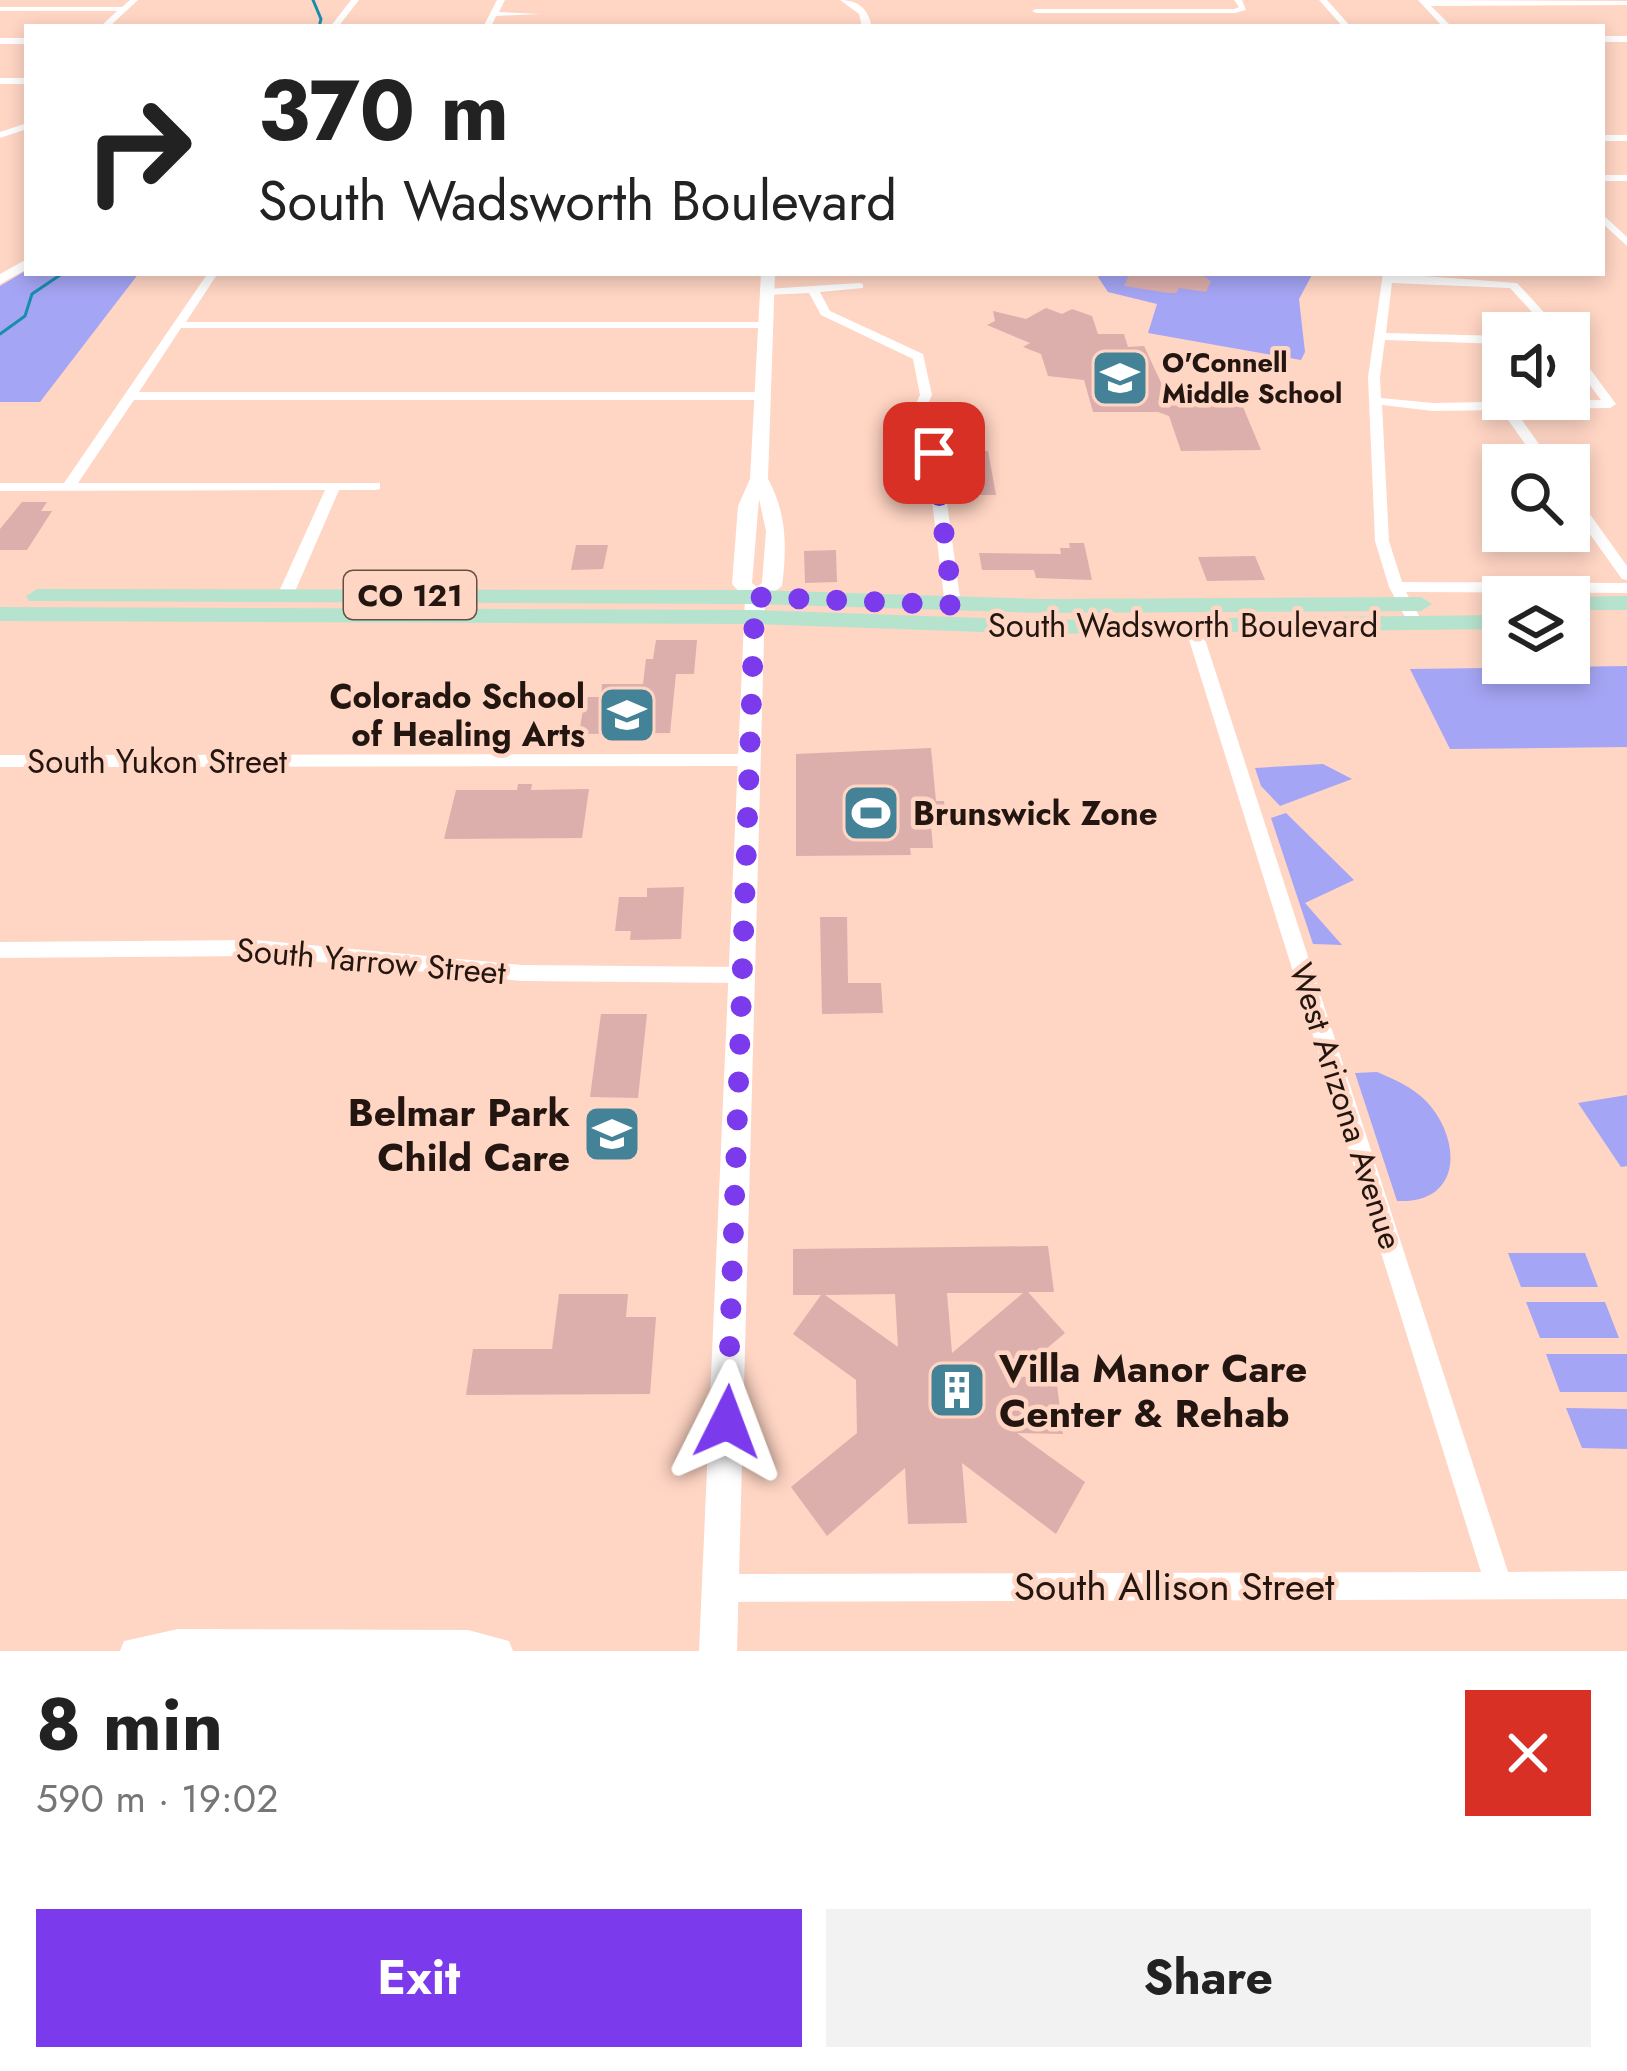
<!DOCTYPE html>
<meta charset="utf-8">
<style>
body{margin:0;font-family:Jost,sans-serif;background:#f2f2f2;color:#222;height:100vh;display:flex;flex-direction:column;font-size:45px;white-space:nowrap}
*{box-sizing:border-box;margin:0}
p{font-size:39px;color:#767676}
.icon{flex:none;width:66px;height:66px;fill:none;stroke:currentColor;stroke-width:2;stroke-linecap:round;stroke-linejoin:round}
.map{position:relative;height:1651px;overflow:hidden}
.panel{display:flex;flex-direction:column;background:#fff;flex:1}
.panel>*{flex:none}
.hud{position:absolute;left:24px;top:24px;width:1581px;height:252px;border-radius:0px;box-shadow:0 6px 18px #0003;background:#fff;color:#222;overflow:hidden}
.fabs{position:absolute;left:1482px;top:312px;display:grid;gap:24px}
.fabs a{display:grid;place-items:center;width:108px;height:108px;border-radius:0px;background:#fff;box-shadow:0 6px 18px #0003;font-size:60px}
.pin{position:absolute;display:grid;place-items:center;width:102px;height:102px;color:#fff;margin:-51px;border-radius:24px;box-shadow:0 6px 18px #0006}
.me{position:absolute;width:132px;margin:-66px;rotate:3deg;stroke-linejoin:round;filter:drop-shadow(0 0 9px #0008)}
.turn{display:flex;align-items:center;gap:42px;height:252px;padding:0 36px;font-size:54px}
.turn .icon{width:156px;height:156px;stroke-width:2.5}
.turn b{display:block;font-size:84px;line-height:102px}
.round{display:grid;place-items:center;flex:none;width:126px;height:126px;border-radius:0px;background:#f2f2f2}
.summary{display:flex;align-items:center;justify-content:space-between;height:204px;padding:0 36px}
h1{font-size:72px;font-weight:700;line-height:90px}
.button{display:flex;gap:24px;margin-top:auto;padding:24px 36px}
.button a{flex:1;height:138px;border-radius:0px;background:#7c3aed;color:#fff;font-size:48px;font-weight:700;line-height:138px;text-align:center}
.button a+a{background:#f2f2f2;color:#222}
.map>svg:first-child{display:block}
.green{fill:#a5a5f5}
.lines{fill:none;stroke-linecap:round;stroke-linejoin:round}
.stream{stroke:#198eac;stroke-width:3}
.building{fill:#dcafac;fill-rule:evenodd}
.street{fill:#fff;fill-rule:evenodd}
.secondary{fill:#fff;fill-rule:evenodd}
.primary{fill:#b6e3ce;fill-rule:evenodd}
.route{stroke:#7c3aed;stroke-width:21;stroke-dasharray:0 37.8}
.labels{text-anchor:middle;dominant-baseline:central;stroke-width:9;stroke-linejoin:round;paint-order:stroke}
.far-poi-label{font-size:27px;font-weight:bold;fill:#23150f;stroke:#ffd5c4;text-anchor:start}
.shield{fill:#ffd5c4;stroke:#654f45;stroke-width:3}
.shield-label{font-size:30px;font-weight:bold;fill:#23150f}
.street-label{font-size:33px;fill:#23150f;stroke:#ffd5c4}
.poi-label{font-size:33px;font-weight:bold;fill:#23150f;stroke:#ffd5c4;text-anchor:end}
.near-poi-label{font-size:39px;font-weight:bold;fill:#23150f;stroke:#ffd5c4;text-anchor:end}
.near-street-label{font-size:39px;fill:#23150f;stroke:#ffd5c4}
</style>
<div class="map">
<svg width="1627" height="1651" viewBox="0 0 1627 1651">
<rect width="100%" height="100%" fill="#ffd5c4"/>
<path class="green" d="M 27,270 L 139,273 L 40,402 L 0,402 L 0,286 Z
M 1101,273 L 1313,273 L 1299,299 L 1305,352 L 1301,360 L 1148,333 L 1157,304 L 1108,292 L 1098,277 Z
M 1627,666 L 1627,747 L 1450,749 L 1410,669 Z
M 1323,764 L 1352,779 L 1280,806 L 1261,786 L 1255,768 Z
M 1286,813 L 1354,880 L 1305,903 L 1342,945 L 1313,944 L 1271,818 Z
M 1377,1072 C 1396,1080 1412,1087 1426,1101 C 1462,1139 1463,1204 1397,1201 L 1355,1073 Z
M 1627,1095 L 1627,1166 L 1621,1167 L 1578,1103 Z
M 1508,1253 L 1585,1253 L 1598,1287 L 1521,1287 Z
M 1526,1302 L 1605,1302 L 1619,1338 L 1540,1338 Z
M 1546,1354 L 1627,1354 L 1627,1392 L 1560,1392 Z
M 1566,1408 L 1627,1409 L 1627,1449 L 1582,1448 Z"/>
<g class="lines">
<path class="stream" d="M 313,0 L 321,19 L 319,27
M 0,334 L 25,316 L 32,294 L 63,273"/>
</g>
<path class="building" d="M 1130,273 L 1199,273 L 1211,281 L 1206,292 L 1179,288 L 1176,293 L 1168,293 L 1124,286 Z
M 1046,308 L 1062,314 L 1072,309 L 1092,316 L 1098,334 L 1124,334 L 1128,347 L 1144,346 L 1171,404 L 1243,407 L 1261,450 L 1181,451 L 1169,416 L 1158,412 L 1093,412 L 1084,380 L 1048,376 L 1041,354 L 1023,347 L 1030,343 L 987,325 L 995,321 L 993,311 L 1026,319 Z
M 947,451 L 988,451 L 996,495 L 952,495 Z
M 22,502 L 47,502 L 41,511 L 52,511 L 27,550 L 0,550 L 0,529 Z
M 1069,543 L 1084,543 L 1092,580 L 1036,578 L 1034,570 L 982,570 L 979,553 L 1061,554 L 1060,548 L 1070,548 Z
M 576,545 L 608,545 L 603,569 L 571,570 Z
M 836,550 L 837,582 L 805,583 L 804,551 Z
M 1255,556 L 1265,580 L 1207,581 L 1198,557 Z
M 656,640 L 697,640 L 694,674 L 676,674 L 670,733 L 579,734 L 585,697 L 601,697 L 602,684 L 643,684 L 646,659 L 653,659 Z
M 931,748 L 936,801 L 944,801 L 947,825 L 931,825 L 933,848 L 910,848 L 911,855 L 796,856 L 796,754 Z
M 518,784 L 532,784 L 531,790 L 589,789 L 582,838 L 444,839 L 456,790 L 517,790 Z
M 684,887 L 681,939 L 630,940 L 631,931 L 615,931 L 619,897 L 647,897 L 647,888 Z
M 820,917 L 847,917 L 848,983 L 881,983 L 883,1013 L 822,1014 Z
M 601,1014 L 647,1014 L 638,1098 L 590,1097 Z
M 1048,1246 L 1054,1292 L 1028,1292 L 1065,1333 L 1013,1377 L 1056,1376 L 1063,1434 L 1017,1433 L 1085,1482 L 1056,1534 L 962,1463 L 967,1523 L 908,1524 L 905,1468 L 827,1536 L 791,1487 L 857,1433 L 856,1380 L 793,1334 L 821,1295 L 793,1295 L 793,1249 ZM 947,1293 L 1023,1293 L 952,1353 ZM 895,1294 L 898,1347 L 825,1295 Z
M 559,1294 L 628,1294 L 626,1317 L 656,1317 L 650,1394 L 466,1395 L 473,1349 L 552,1349 Z"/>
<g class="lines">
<path class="street" d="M 130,0 L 138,0 L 109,27 L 100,27 L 117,11 L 0,11 L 0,7 L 122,7 Z
M 351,0 L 359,0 L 338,27 L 330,27 Z
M 497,0 L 505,0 L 499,12 L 540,14 L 496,16 L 491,27 L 483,27 Z
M 1234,0 L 1242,0 L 1246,10 L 1235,13 L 1036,13 L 1032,11 L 1036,9 L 1234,9 L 1239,7 Z
M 1319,0 L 1327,0 L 1351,27 L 1343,27 Z
M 1418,0 L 1627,1 L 1627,5 L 1431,6 L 1452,27 L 1443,27 Z
M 0,78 L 27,78 L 27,84 L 0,84 Z
M 27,123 L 27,129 L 0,138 L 0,132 Z
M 1602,135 L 1627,135 L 1627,141 L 1602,141 Z
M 1602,175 L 1627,175 L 1627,181 L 1602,181 Z
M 1602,214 L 1627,237 L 1627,246 L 1602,223 Z
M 208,273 L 218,273 L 186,322 L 765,322 L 771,325 L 765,328 L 181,328 L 139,392 L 761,392 L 767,396 L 761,400 L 134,400 L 78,483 L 380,483 L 380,489 L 375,490 L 339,490 L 293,596 L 285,601 L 277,596 L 325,490 L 0,491 L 0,483 L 64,483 Z
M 1383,273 L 1517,283 L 1563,333 L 1551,333 L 1510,288 L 1392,283 L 1386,333 L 1503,336 L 1503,344 L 1385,340 L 1380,377 L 1381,398 L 1433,403 L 1601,400 L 1569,357 L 1569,345 L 1573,346 L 1616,404 L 1610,408 L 1514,409 L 1554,465 L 1540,465 L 1501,410 L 1433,411 L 1382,405 L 1389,541 L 1402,582 L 1627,583 L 1627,593 L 1406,592 L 1423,623 L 1415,628 L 1410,626 L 1389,587 L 1375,541 L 1368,377 Z
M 859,283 L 863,284 L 863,288 L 820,292 L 830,311 L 923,354 L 932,395 L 923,415 L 912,412 L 920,395 L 913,359 L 821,315 L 809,293 L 767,295 L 761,292 L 767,289 Z
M 931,434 L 938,438 L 961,605 L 953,610 L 945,605 L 924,438 Z
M 1569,491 L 1574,492 L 1627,566 L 1627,580 L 1622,579 L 1569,505 Z
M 1193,622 L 1201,627 L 1508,1572 L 1627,1571 L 1627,1599 L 721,1602 L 711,1598 L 707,1588 L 711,1578 L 721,1574 L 1481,1572 L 1185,627 Z
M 747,754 L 756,760 L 747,766 L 0,767 L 0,755 Z
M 256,940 L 522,965 L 743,967 L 750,969 L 753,975 L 750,981 L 743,983 L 522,981 L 256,956 L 0,958 L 0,942 Z
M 178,1629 L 468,1630 L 509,1641 L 513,1651 L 120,1651 L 124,1641 Z"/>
<path class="secondary" d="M 840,0 C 859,0 868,9 872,27 L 862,27 L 859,14 Z
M 1602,36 L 1627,36 L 1627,42 L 1602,42 Z
M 0,38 L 27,38 L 27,44 L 0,44 Z
M 27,259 L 27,269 L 0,284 L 0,274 Z
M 761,273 L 775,273 L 768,479 C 787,513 787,548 782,586 L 765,599 L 737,1651 L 699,1651 L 745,598 L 732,584 L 738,506 L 750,479 ZM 759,499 L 766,531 L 762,583 L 757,587 L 752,583 Z"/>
<path class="primary" d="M 37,589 L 755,590 L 1042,599 L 1421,597 L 1432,604 L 1421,611 L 1042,613 L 755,604 L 29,601 L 26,596 Z
M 1627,596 L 1627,610 L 1569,610 L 1569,597 L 1565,597 Z
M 0,607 L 755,610 L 1036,620 L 1503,615 L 1503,629 L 1036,634 L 755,624 L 0,621 Z"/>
</g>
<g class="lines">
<path class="route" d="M 727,1422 L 755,597 L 953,605 L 934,453"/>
</g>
<defs>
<g id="school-square" transform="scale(3)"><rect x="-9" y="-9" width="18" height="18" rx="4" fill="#448297" stroke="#ffd5c4"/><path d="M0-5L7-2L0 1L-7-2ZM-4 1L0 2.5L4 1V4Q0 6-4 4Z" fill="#fff"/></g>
<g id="university-square" transform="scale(3)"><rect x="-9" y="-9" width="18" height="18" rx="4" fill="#448297" stroke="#ffd5c4"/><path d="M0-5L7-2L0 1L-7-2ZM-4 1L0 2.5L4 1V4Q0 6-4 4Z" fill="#fff"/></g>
<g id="stadium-square" transform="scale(3)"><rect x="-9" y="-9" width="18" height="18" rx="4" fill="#448297" stroke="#ffd5c4"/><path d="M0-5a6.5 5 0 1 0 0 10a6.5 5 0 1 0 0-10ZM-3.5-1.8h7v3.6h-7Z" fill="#fff"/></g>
<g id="building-square" transform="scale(3)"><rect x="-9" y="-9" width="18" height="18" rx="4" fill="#448297" stroke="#ffd5c4"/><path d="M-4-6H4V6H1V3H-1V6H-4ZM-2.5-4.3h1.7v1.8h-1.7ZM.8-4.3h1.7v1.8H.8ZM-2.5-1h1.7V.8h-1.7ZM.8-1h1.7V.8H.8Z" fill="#fff"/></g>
</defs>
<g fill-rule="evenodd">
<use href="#school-square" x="1120" y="378"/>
<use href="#university-square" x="627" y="715"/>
<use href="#stadium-square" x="871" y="813"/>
<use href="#school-square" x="612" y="1134"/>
<use href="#building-square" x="957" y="1390"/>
</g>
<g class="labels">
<g class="far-poi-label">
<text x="1162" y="362">O'Connell<tspan x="1162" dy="31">Middle School</tspan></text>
</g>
<rect class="shield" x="344" y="571" width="132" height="48" rx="9"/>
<g class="shield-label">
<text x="410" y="595">CO 121</text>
</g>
<g class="street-label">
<text x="1183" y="625">South Wadsworth Boulevard</text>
<text x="157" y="761">South Yukon Street</text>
<text transform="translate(371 961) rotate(5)">South Yarrow Street</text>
<text transform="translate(1346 1106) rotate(72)">West Arizona Avenue</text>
</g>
<g class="poi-label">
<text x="585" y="696">Colorado School<tspan x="585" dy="38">of Healing Arts</tspan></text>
<text x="913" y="813" text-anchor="start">Brunswick Zone</text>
</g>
<g class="near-poi-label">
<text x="570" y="1112">Belmar Park<tspan x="570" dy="45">Child Care</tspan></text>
<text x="999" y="1368" text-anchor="start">Villa Manor Care<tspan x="999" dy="45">Center &amp; Rehab</tspan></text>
</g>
<g class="near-street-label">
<text x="1174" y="1586">South Allison Street</text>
</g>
</g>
</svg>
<div class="fabs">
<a><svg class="icon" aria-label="sound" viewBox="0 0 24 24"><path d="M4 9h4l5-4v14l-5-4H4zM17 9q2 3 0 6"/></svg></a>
<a><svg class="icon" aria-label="search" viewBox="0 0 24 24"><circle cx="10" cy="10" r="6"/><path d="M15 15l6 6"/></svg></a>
<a><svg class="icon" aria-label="layers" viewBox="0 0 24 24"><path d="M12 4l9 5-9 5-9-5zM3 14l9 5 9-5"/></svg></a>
</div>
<div class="pin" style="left:934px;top:453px;background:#d93025"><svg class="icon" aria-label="arrive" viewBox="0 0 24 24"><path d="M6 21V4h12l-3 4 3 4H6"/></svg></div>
<svg class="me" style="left:727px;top:1422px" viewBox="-20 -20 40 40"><path d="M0-17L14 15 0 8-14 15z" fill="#7c3aed" stroke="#fff" stroke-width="4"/></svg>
<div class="hud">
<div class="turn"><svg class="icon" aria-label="right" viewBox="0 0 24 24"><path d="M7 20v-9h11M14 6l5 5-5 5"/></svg><div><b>370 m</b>South Wadsworth Boulevard</div></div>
</div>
</div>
<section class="panel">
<div class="summary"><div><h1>8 min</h1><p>590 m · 19:02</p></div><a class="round" style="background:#d93025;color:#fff"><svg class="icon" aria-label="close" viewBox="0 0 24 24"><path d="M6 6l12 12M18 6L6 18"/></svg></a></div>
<div class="button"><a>Exit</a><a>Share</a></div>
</section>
